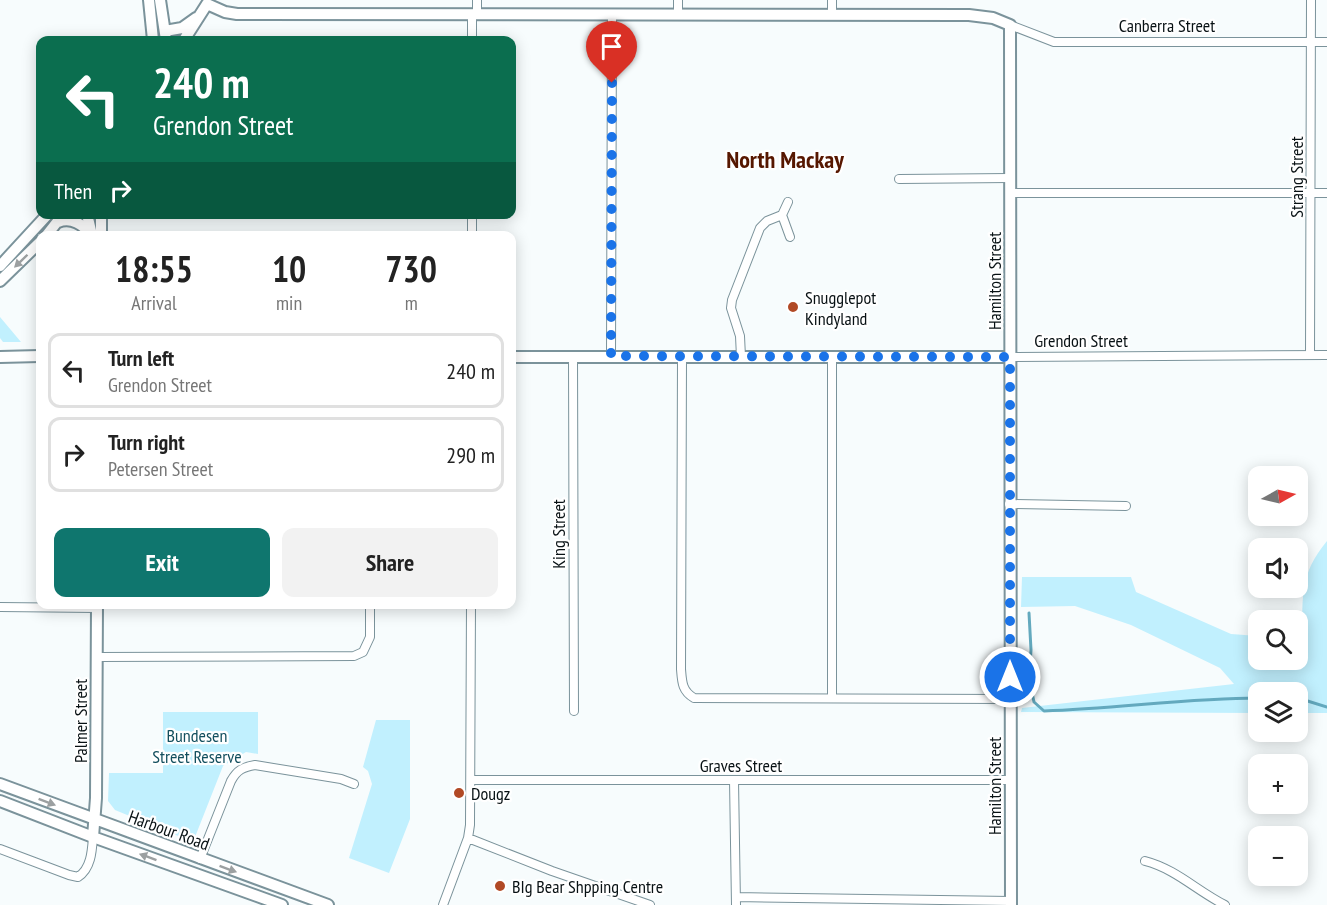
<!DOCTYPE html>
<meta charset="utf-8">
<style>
body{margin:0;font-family:"PT Sans Narrow",sans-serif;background:#f2f2f2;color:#222;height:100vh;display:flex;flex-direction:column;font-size:22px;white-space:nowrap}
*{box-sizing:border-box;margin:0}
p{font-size:20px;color:#767676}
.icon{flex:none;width:33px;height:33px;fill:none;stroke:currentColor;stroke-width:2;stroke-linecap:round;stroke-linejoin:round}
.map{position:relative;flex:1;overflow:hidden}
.panel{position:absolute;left:36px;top:231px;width:480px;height:378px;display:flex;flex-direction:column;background:#fff;border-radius:12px;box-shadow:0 3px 15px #0003}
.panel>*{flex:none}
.guide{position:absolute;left:36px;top:36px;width:480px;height:183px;border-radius:12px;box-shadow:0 3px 15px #0003;background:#0b6e4f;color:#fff;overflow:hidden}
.needle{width:39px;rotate:82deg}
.controls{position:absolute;left:1248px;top:466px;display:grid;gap:12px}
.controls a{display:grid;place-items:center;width:60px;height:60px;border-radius:12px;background:#fff;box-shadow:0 3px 15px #0003;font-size:30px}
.pin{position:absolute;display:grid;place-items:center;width:51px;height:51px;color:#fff;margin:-62px -26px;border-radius:50% 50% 50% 0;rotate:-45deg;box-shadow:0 0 6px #0007}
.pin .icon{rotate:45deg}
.me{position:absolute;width:66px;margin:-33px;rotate:0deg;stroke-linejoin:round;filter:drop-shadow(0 0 4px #0008)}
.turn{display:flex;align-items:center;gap:21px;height:126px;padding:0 18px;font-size:27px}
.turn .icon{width:78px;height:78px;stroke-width:2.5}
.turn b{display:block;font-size:42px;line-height:51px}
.then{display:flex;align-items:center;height:57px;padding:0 18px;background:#0003;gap:12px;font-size:22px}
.eta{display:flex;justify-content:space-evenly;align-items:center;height:102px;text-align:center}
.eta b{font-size:36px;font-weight:700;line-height:42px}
.button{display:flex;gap:12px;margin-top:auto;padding:12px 18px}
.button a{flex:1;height:69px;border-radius:12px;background:#0f766e;color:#fff;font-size:24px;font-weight:700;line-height:69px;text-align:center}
.button a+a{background:#f2f2f2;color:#222}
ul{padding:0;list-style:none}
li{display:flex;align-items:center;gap:18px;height:75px;margin:0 12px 9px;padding:0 6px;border:3px solid #e0e0e0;border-radius:12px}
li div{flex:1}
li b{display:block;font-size:22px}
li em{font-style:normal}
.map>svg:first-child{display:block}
.green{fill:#c1f0fe}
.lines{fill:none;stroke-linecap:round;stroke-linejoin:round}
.stream{stroke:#63a9be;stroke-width:3}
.street-casing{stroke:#7b939b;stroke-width:10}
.secondary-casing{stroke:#7b939b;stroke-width:14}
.street{stroke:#fff;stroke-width:8}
.secondary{stroke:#fff;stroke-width:10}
.oneway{fill:#9ca0a1}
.route{stroke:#1a73e8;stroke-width:10;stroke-dasharray:0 18}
.poi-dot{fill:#b14925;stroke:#fff;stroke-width:2}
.labels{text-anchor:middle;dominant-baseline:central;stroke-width:4.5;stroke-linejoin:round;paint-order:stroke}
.street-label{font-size:18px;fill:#081114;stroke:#fff}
.poi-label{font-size:18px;fill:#081114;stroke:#fff;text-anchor:start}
.park-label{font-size:18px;fill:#134f5e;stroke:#fff}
.district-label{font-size:24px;font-weight:bold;fill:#571700;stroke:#fff}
</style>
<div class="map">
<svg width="1327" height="905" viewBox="0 0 1327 905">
<rect width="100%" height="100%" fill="#f7fcfd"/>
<path class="green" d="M 0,317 L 21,342 L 3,342 L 0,338 Z
M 1327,541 L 1327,713 L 1298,713 L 1298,693 L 1258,693 L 1258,713 L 1021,712 L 1022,708 L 1234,684 L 1220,668 L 1131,625 L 1075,606 L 1021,607 L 1022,577 L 1131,577 L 1136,592 L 1231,634 L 1258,636 L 1258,660 L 1298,660 L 1298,638 L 1302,638 C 1303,596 1299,575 1327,541 Z
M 163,712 L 258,712 L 258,754 L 246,752 L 223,766 L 195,837 L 188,840 L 115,810 L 108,801 L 109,773 L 163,773 Z
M 376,720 L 410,720 L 410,819 L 389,873 L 349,858 L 372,784 L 368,771 L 363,767 Z"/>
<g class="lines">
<path class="stream" d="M 1029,613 L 1031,650 L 1029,679 L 1034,702 L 1044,711 C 1116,709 1187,698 1258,698
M 1298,698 L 1327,707"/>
<g class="street-casing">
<path id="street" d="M 477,0 L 477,14
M 832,0 L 832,15
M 678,15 L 678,0
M 1010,25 L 1054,42 L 1327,42
M 472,40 L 472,14
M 899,179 L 1010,178
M 1010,193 L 1327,193
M 782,215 L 788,202
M 472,236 L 472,214
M 1310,355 L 1311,0
M 573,356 L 574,711
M 611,356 L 612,14
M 682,357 L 681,669 C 682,682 682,691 694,698 L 1010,699
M 741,357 L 740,336 L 731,308 L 732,300 L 760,228 L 767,221 L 782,215 L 790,237
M 1010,357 L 1327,355
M 1009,504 L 1126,506
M 0,607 L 97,608
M 97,657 L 354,656 L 363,652 L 370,637 L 370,604
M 832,698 L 832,357
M 471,780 L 1010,780
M 734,780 L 736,905
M 468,838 L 552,871 L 650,905
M 0,849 L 69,875 L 78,877 C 91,869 92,851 93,837
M 200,859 L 231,781 C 237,770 243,767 255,765 L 341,779 L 354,784
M 1145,861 C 1176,869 1197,891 1225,905
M 736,897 L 1011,901
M 443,905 L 468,838 L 470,825 L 471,604"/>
</g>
<g class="secondary-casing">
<path id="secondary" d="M 149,0 L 153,40
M 160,0 L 166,40
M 165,31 L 182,28 L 196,18
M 184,40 L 207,4 L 225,12 L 237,14 L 969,15 L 993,18 L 1010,25 L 1011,905
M 87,214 L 92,235
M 101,214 L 101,236
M 58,222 C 71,217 84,224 91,236
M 46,236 L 61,217
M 0,266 L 48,214
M 0,281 L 40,242
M 0,357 L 40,356
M 512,357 L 1010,357
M 0,784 L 328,905
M 0,801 L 93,837 L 282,905
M 93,837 L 96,798 L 97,604"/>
</g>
<use href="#street" class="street"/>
<use href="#secondary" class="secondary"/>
</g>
<defs><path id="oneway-solid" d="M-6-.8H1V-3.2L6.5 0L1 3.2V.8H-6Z" transform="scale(1.5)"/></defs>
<g class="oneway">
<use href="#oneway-solid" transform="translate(21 261) rotate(136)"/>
<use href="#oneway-solid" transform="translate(47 802) rotate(21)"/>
<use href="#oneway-solid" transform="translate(148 857) rotate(-160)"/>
<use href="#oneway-solid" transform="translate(228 869) rotate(20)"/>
</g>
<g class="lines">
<path class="route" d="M 612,83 L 611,356 L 1010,357 L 1010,677"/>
</g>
<g class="poi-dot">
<circle cx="793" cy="307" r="6"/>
<circle cx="459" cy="793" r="6"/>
<circle cx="500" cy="886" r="6"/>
</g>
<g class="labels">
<g class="street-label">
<text x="1167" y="25">Canberra Street</text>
<text transform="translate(1296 177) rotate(-90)">Strang Street</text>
<text transform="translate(994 281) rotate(-90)">Hamilton Street</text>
<text x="1081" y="340">Grendon Street</text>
<text transform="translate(558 534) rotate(-90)">King Street</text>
<text transform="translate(80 721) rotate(-90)">Palmer Street</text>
<text x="741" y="765">Graves Street</text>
<text transform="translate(994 786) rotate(-90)">Hamilton Street</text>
<text transform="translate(169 830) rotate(20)">Harbour Road</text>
</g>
<g class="poi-label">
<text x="805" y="297">Snugglepot<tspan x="805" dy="21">Kindyland</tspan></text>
<text x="471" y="793">Dougz</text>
<text x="512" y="886">BIg Bear Shpping Centre</text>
</g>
<g class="park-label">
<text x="197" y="735">Bundesen<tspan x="197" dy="21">Street Reserve</tspan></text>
</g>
<g class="district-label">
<text x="785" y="159">North Mackay</text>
</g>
</g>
</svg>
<div class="controls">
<a><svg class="needle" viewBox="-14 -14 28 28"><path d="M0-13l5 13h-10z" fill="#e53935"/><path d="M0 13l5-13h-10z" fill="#767676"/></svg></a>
<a><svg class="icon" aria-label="sound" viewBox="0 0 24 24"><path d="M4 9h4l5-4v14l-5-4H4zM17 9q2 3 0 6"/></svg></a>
<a><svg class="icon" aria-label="search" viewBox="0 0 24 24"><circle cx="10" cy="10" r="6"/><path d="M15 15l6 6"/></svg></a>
<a><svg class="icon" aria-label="layers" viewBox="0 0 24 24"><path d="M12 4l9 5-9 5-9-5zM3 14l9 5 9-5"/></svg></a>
<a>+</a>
<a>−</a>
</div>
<div class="pin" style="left:612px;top:83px;background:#d93025"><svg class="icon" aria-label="arrive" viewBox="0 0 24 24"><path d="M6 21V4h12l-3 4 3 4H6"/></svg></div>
<svg class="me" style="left:1010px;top:677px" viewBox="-20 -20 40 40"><circle r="17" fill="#1a73e8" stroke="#fff" stroke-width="3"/><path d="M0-11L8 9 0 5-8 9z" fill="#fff"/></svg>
<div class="guide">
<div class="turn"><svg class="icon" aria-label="left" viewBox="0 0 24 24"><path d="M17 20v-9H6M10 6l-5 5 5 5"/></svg><div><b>240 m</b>Grendon Street</div></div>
<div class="then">Then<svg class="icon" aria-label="right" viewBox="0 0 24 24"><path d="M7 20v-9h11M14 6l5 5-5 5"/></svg></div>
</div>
<section class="panel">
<div class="eta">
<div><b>18:55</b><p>Arrival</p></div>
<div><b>10</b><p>min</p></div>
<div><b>730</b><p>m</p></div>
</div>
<ul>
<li><svg class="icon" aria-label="left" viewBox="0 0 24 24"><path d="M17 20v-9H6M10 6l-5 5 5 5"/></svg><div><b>Turn left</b><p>Grendon Street</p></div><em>240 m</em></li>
<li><svg class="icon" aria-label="right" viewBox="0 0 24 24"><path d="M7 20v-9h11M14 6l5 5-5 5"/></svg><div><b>Turn right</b><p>Petersen Street</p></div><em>290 m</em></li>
</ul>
<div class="button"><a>Exit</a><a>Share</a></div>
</section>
</div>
